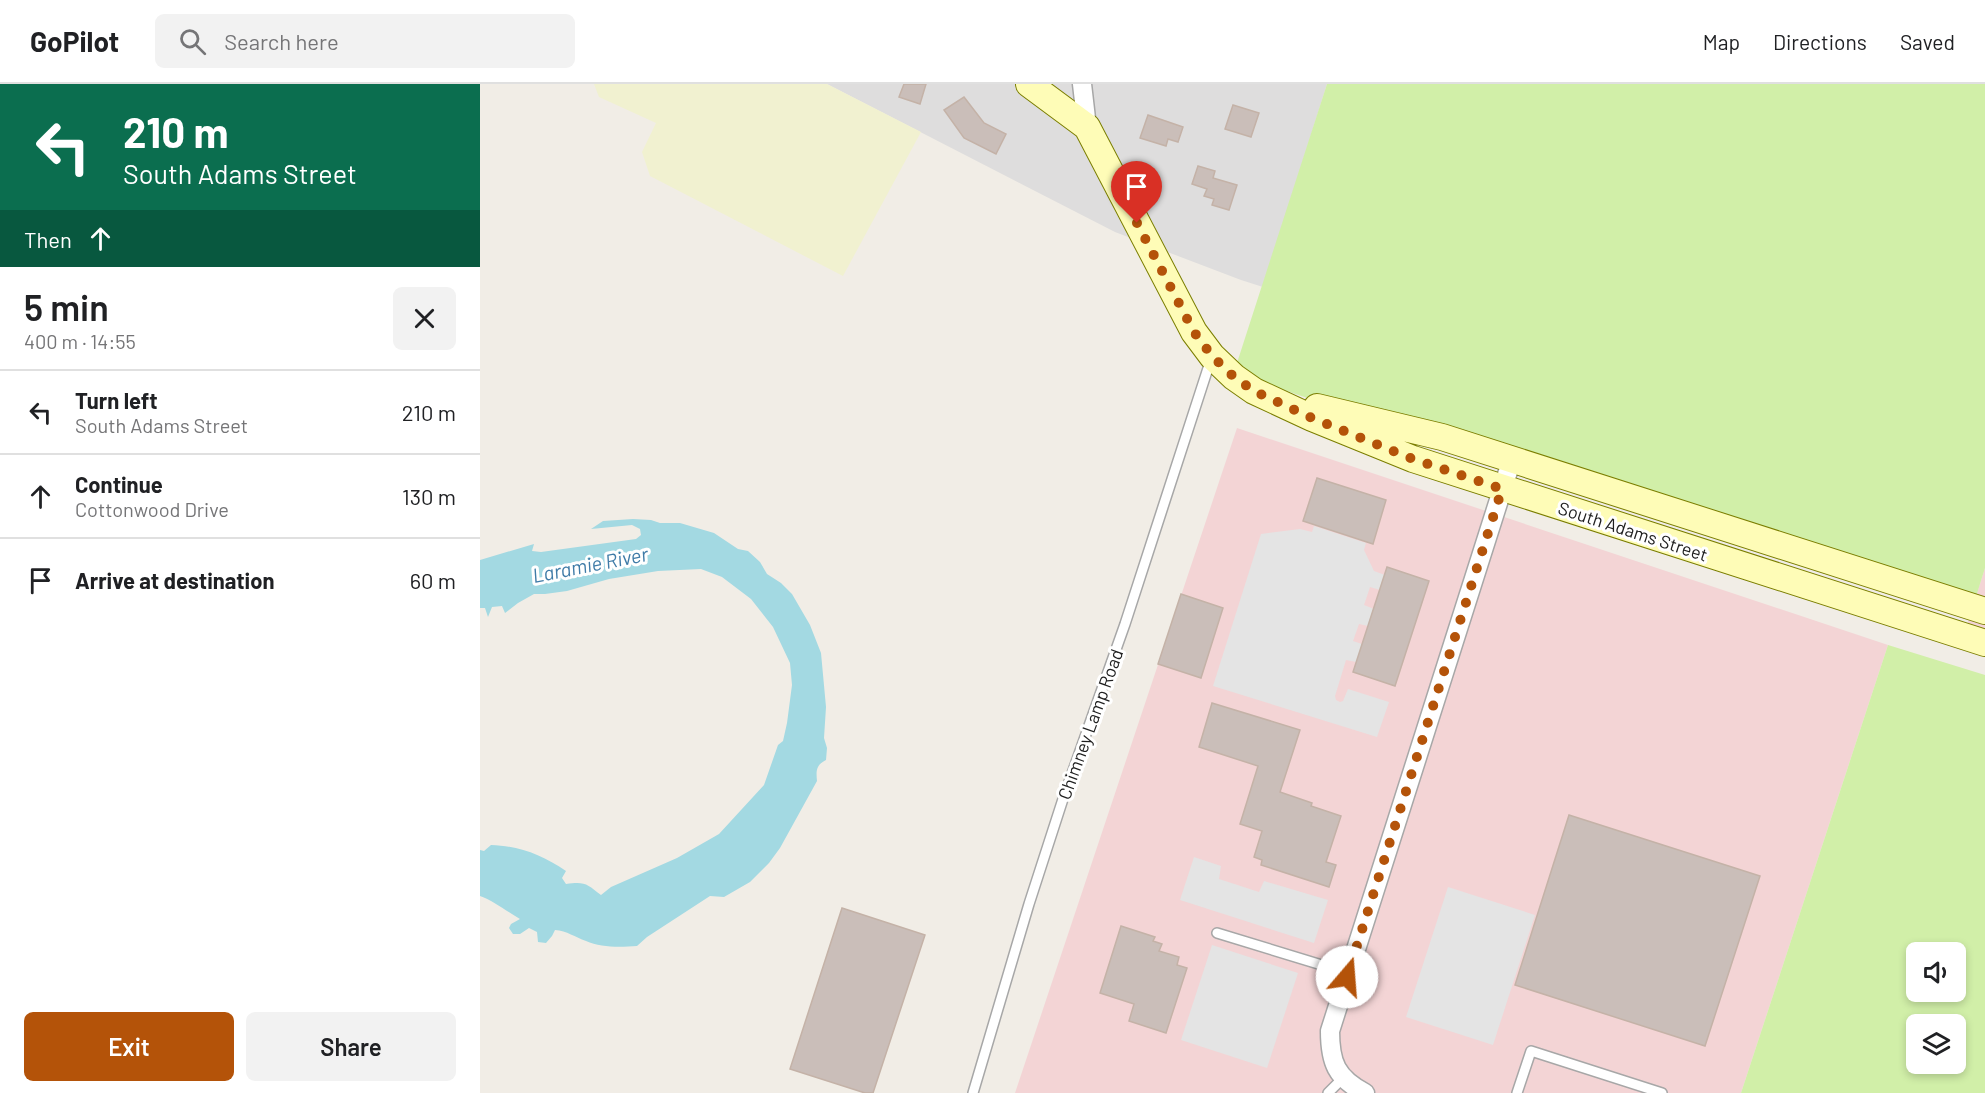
<!DOCTYPE html>
<meta charset="utf-8">
<style>
body{margin:0;font-family:Barlow,sans-serif;background:#f2f2f2;color:#202124;height:100vh;display:flex;flex-direction:column;font-size:22px;white-space:nowrap}
*{box-sizing:border-box;margin:0}
p{font-size:20px;color:#757577}
.icon{flex:none;width:33px;height:33px;fill:none;stroke:currentColor;stroke-width:2;stroke-linecap:round;stroke-linejoin:round}
.map{position:relative;flex:1;overflow:hidden}
.sheet{display:flex;flex-direction:column;background:#fff;width:480px}
.sheet>*{flex:none}
.hud{background:#0b6e4f;color:#fff;overflow:hidden}
.buttons{position:absolute;left:1426px;top:858px;display:grid;gap:12px}
.buttons a{display:grid;place-items:center;width:60px;height:60px;border-radius:9px;background:#fff;box-shadow:0 3px 9px #0003;font-size:30px}
.pin{position:absolute;display:grid;place-items:center;width:51px;height:51px;color:#fff;margin:-62px -26px;border-radius:50% 50% 50% 0;rotate:-45deg;box-shadow:0 0 6px #0007}
.pin .icon{rotate:45deg}
.me{position:absolute;width:66px;margin:-33px;rotate:18deg;stroke-linejoin:round;filter:drop-shadow(0 0 4px #0008)}
.turn{display:flex;align-items:center;gap:21px;height:126px;padding:0 24px;font-size:27px}
.turn .icon{width:78px;height:78px;stroke-width:2.5}
.turn b{display:block;font-size:42px;line-height:51px}
.then{display:flex;align-items:center;height:57px;padding:0 24px;background:#0003;gap:12px;font-size:22px}
.round{display:grid;place-items:center;flex:none;width:63px;height:63px;border-radius:9px;background:#f2f2f2}
.overview{display:flex;align-items:center;justify-content:space-between;height:102px;padding:0 24px}
h1{font-size:36px;font-weight:600;line-height:45px}
.action{display:flex;gap:12px;margin-top:auto;padding:12px 24px}
.action a{flex:1;height:69px;border-radius:9px;background:#b45309;color:#fff;font-size:24px;font-weight:600;line-height:69px;text-align:center}
.action a+a{background:#f2f2f2;color:#202124}
ul{padding:0;list-style:none}
li{display:flex;align-items:center;gap:18px;height:84px;padding:0 24px;border-top:2px solid #e0e0e0}
li div{flex:1}
li b{display:block;font-size:22px}
li em{font-style:normal}
header{display:flex;align-items:center;gap:36px;box-sizing:border-box;height:84px;padding:0 30px;background:#fff;border-bottom:2px solid #e0e0e0}
header strong{font-size:28px}
nav{display:flex;gap:33px;margin-inline-start:auto;font-size:21px}
.search{width:420px;height:54px;background:#f2f2f2;display:flex;align-items:center;gap:15px;box-sizing:border-box;padding:0 21px;border-radius:9px;color:#757577;font-size:22px}
main{display:flex;flex:1;min-height:0}
.map>svg:first-child{display:block}
.residential{fill:#dedddd}
.commercial{fill:#f3d4d5}
.farmland{fill:#f1f1d0}
.grass{fill:#d1efa8;fill-rule:evenodd}
.parking{fill:#e4e4e4}
.water{fill:#a3d9e2}
.building{fill:#cabeb9;stroke:#c4b2a7;stroke-width:1.5}
.lines{fill:none;stroke-linecap:round;stroke-linejoin:round}
.lane-casing{stroke:#a7a7a7;stroke-width:12}
.street-casing{stroke:#a7a7a7;stroke-width:21}
.secondary-casing{stroke:#7b7e00;stroke-width:28}
.lane{stroke:#fff;stroke-width:9}
.street{stroke:#fff;stroke-width:18}
.secondary{stroke:#fefcb7;stroke-width:26}
.route{stroke:#b45309;stroke-width:10;stroke-dasharray:0 18}
.labels{text-anchor:middle;dominant-baseline:central;stroke-width:6;stroke-linejoin:round;paint-order:stroke}
.street-label{font-size:18px;fill:#202020;stroke:#fff}
.water-label{font-size:20px;font-style:italic;fill:#3f7ba7;stroke:#fff}
</style>
<header>
<strong>GoPilot</strong>
<div class="search"><svg class="icon" aria-label="search" viewBox="0 0 24 24"><circle cx="10" cy="10" r="6"/><path d="M15 15l6 6"/></svg>Search here</div>
<nav><a>Map</a><a>Directions</a><a>Saved</a></nav>
</header>
<main>
<section class="sheet">
<div class="hud">
<div class="turn"><svg class="icon" aria-label="left" viewBox="0 0 24 24"><path d="M17 20v-9H6M10 6l-5 5 5 5"/></svg><div><b>210 m</b>South Adams Street</div></div>
<div class="then">Then<svg class="icon" aria-label="ahead" viewBox="0 0 24 24"><path d="M12 20V5M6 11l6-6 6 6"/></svg></div>
</div>
<div class="overview"><div><h1>5 min</h1><p>400 m · 14:55</p></div><a class="round"><svg class="icon" aria-label="close" viewBox="0 0 24 24"><path d="M6 6l12 12M18 6L6 18"/></svg></a></div>
<ul>
<li><svg class="icon" aria-label="left" viewBox="0 0 24 24"><path d="M17 20v-9H6M10 6l-5 5 5 5"/></svg><div><b>Turn left</b><p>South Adams Street</p></div><em>210 m</em></li>
<li><svg class="icon" aria-label="ahead" viewBox="0 0 24 24"><path d="M12 20V5M6 11l6-6 6 6"/></svg><div><b>Continue</b><p>Cottonwood Drive</p></div><em>130 m</em></li>
<li><svg class="icon" aria-label="arrive" viewBox="0 0 24 24"><path d="M6 21V4h12l-3 4 3 4H6"/></svg><div><b>Arrive at destination</b></div><em>60 m</em></li>
</ul>
<div class="action"><a>Exit</a><a>Share</a></div>
</section>
<div class="map">
<svg width="1505" height="1009" viewBox="0 0 1505 1009">
<rect width="100%" height="100%" fill="#f1ede6"/>
<path class="residential" d="M 347,0 L 847,0 L 783,203 L 761,196 L 635,148 Z"/>
<path class="commercial" d="M 757,344 L 1408,561 L 1261,1009 L 535,1009 Z
M 1505,484 L 1505,567 L 1481,560 Z"/>
<path class="farmland" d="M 114,0 L 347,0 L 441,48 L 363,192 L 170,92 L 162,68 L 176,39 L 119,13 Z"/>
<path class="grass" d="M 847,0 L 1505,0 L 1505,484 L 1495,516 L 833,316 L 786,300 L 756,282 Z
M 1408,561 L 1505,591 L 1505,1009 L 1261,1009 ZM 1437,868 L 1476,868 L 1476,908 L 1437,908 ZM 1437,940 L 1476,940 L 1476,980 L 1437,980 Z"/>
<path class="parking" d="M 834,442 L 886,459 L 884,466 L 894,487 L 905,491 L 900,506 L 890,503 L 884,521 L 894,525 L 888,542 L 879,540 L 873,557 L 882,560 L 876,578 L 866,576 L 855,612 L 856,616 L 860,618 L 863,617 L 868,605 L 909,618 L 897,653 L 733,602 L 781,450 L 820,445 L 832,448 Z
M 714,773 L 741,782 L 739,795 L 779,808 L 784,797 L 848,816 L 834,859 L 700,816 Z
M 968,803 L 1055,831 L 1013,961 L 926,933 Z
M 732,861 L 818,889 L 787,984 L 701,956 Z"/>
<path class="water" d="M 153,435 L 171,436 L 180,439 L 200,439 L 234,449 L 258,465 L 268,467 L 280,478 L 287,490 L 301,499 L 312,510 L 330,541 L 341,569 L 346,623 L 344,654 L 347,664 L 346,676 C 336,681 336,687 337,697 L 300,764 L 289,779 L 270,798 L 244,813 L 230,812 L 167,853 L 157,862 C 141,863 121,864 106,857 C 95,853 87,847 75,846 L 72,852 L 66,859 L 58,858 L 57,848 L 49,844 L 40,850 L 33,850 L 29,844 L 31,840 L 40,835 C 26,827 14,817 0,812 L 0,766 L 4,767 L 11,761 C 40,762 62,771 86,787 L 82,794 L 86,800 C 105,797 107,800 121,811 L 131,803 L 197,774 L 239,750 L 284,701 L 298,661 L 303,657 L 307,639 L 312,601 L 310,579 L 293,543 L 271,515 L 242,493 L 221,485 L 178,487 L 129,495 L 87,507 L 65,510 L 54,510 L 38,519 L 25,529 L 22,522 L 12,523 L 8,533 L 5,524 L 0,524 L 0,476 L 54,460 L 52,467 L 61,468 L 156,455 L 161,451 L 160,445 L 152,441 L 111,445 L 123,437 Z"/>
<path class="building" d="M 424,0 L 446,0 L 440,20 L 419,13 Z
M 484,13 L 504,39 L 526,50 L 516,70 L 484,54 L 464,26 Z
M 753,21 L 779,29 L 771,53 L 745,45 Z
M 668,31 L 703,43 L 698,58 L 688,55 L 686,62 L 660,54 Z
M 718,82 L 735,87 L 733,94 L 757,101 L 749,126 L 732,121 L 734,115 L 724,112 L 727,105 L 712,100 Z
M 837,394 L 906,416 L 893,460 L 823,437 Z
M 907,483 L 949,497 L 915,602 L 873,588 Z
M 701,510 L 743,524 L 721,594 L 678,580 Z
M 732,619 L 820,646 L 800,708 L 832,719 L 831,722 L 861,732 L 846,778 L 856,781 L 849,803 L 781,781 L 782,776 L 774,773 L 782,747 L 760,740 L 778,682 L 719,663 Z
M 1089,731 L 1280,792 L 1225,962 L 1035,901 Z
M 362,824 L 445,851 L 393,1009 L 385,1009 L 310,985 Z
M 641,842 L 675,853 L 673,857 L 682,860 L 679,867 L 699,873 L 697,881 L 707,884 L 686,949 L 649,937 L 654,920 L 620,909 Z"/>
<g class="lines">
<g class="lane-casing">
<path id="lane" d="M 737,849 L 868,889
M 493,1009 L 549,820 L 583,715 L 645,540 L 731,275
M 848,1009 L 863,994
M 1037,1009 L 1051,967 L 1182,1009"/>
</g>
<g class="street-casing">
<path id="street" d="M 602,0 L 607,43
M 885,1009 C 856,994 850,978 850,947 L 1032,375"/>
</g>
<g class="secondary-casing">
<path id="secondary" d="M 549,0 L 607,43 L 714,248 L 732,272 L 754,293 L 774,307 L 832,334 L 933,375 L 1505,559
M 837,323 L 962,353 L 1505,527"/>
</g>
<use href="#lane" class="lane"/>
<use href="#street" class="street"/>
<use href="#secondary" class="secondary"/>
</g>
<g class="lines">
<path class="route" d="M 657,139 L 714,248 L 732,272 L 754,293 L 774,307 L 832,334 L 933,375 L 1022,405 L 867,893"/>
</g>
<g class="labels">
<g class="street-label">
<text transform="translate(1153 447) rotate(18)">South Adams Street</text>
<text transform="translate(610 640) rotate(-70)">Chimney Lamp Road</text>
</g>
<g class="water-label">
<text transform="translate(110 480) rotate(-11)">Laramie River</text>
</g>
</g>
</svg>
<div class="buttons">
<a><svg class="icon" aria-label="sound" viewBox="0 0 24 24"><path d="M4 9h4l5-4v14l-5-4H4zM17 9q2 3 0 6"/></svg></a>
<a><svg class="icon" aria-label="layers" viewBox="0 0 24 24"><path d="M12 4l9 5-9 5-9-5zM3 14l9 5 9-5"/></svg></a>
</div>
<div class="pin" style="left:657px;top:139px;background:#d93025"><svg class="icon" aria-label="arrive" viewBox="0 0 24 24"><path d="M6 21V4h12l-3 4 3 4H6"/></svg></div>
<svg class="me" style="left:867px;top:893px" viewBox="-20 -20 40 40"><circle r="19" fill="#fff"/><path d="M0-13L10 11 0 6-10 11z" fill="#b45309"/></svg>
</div>
</main>
